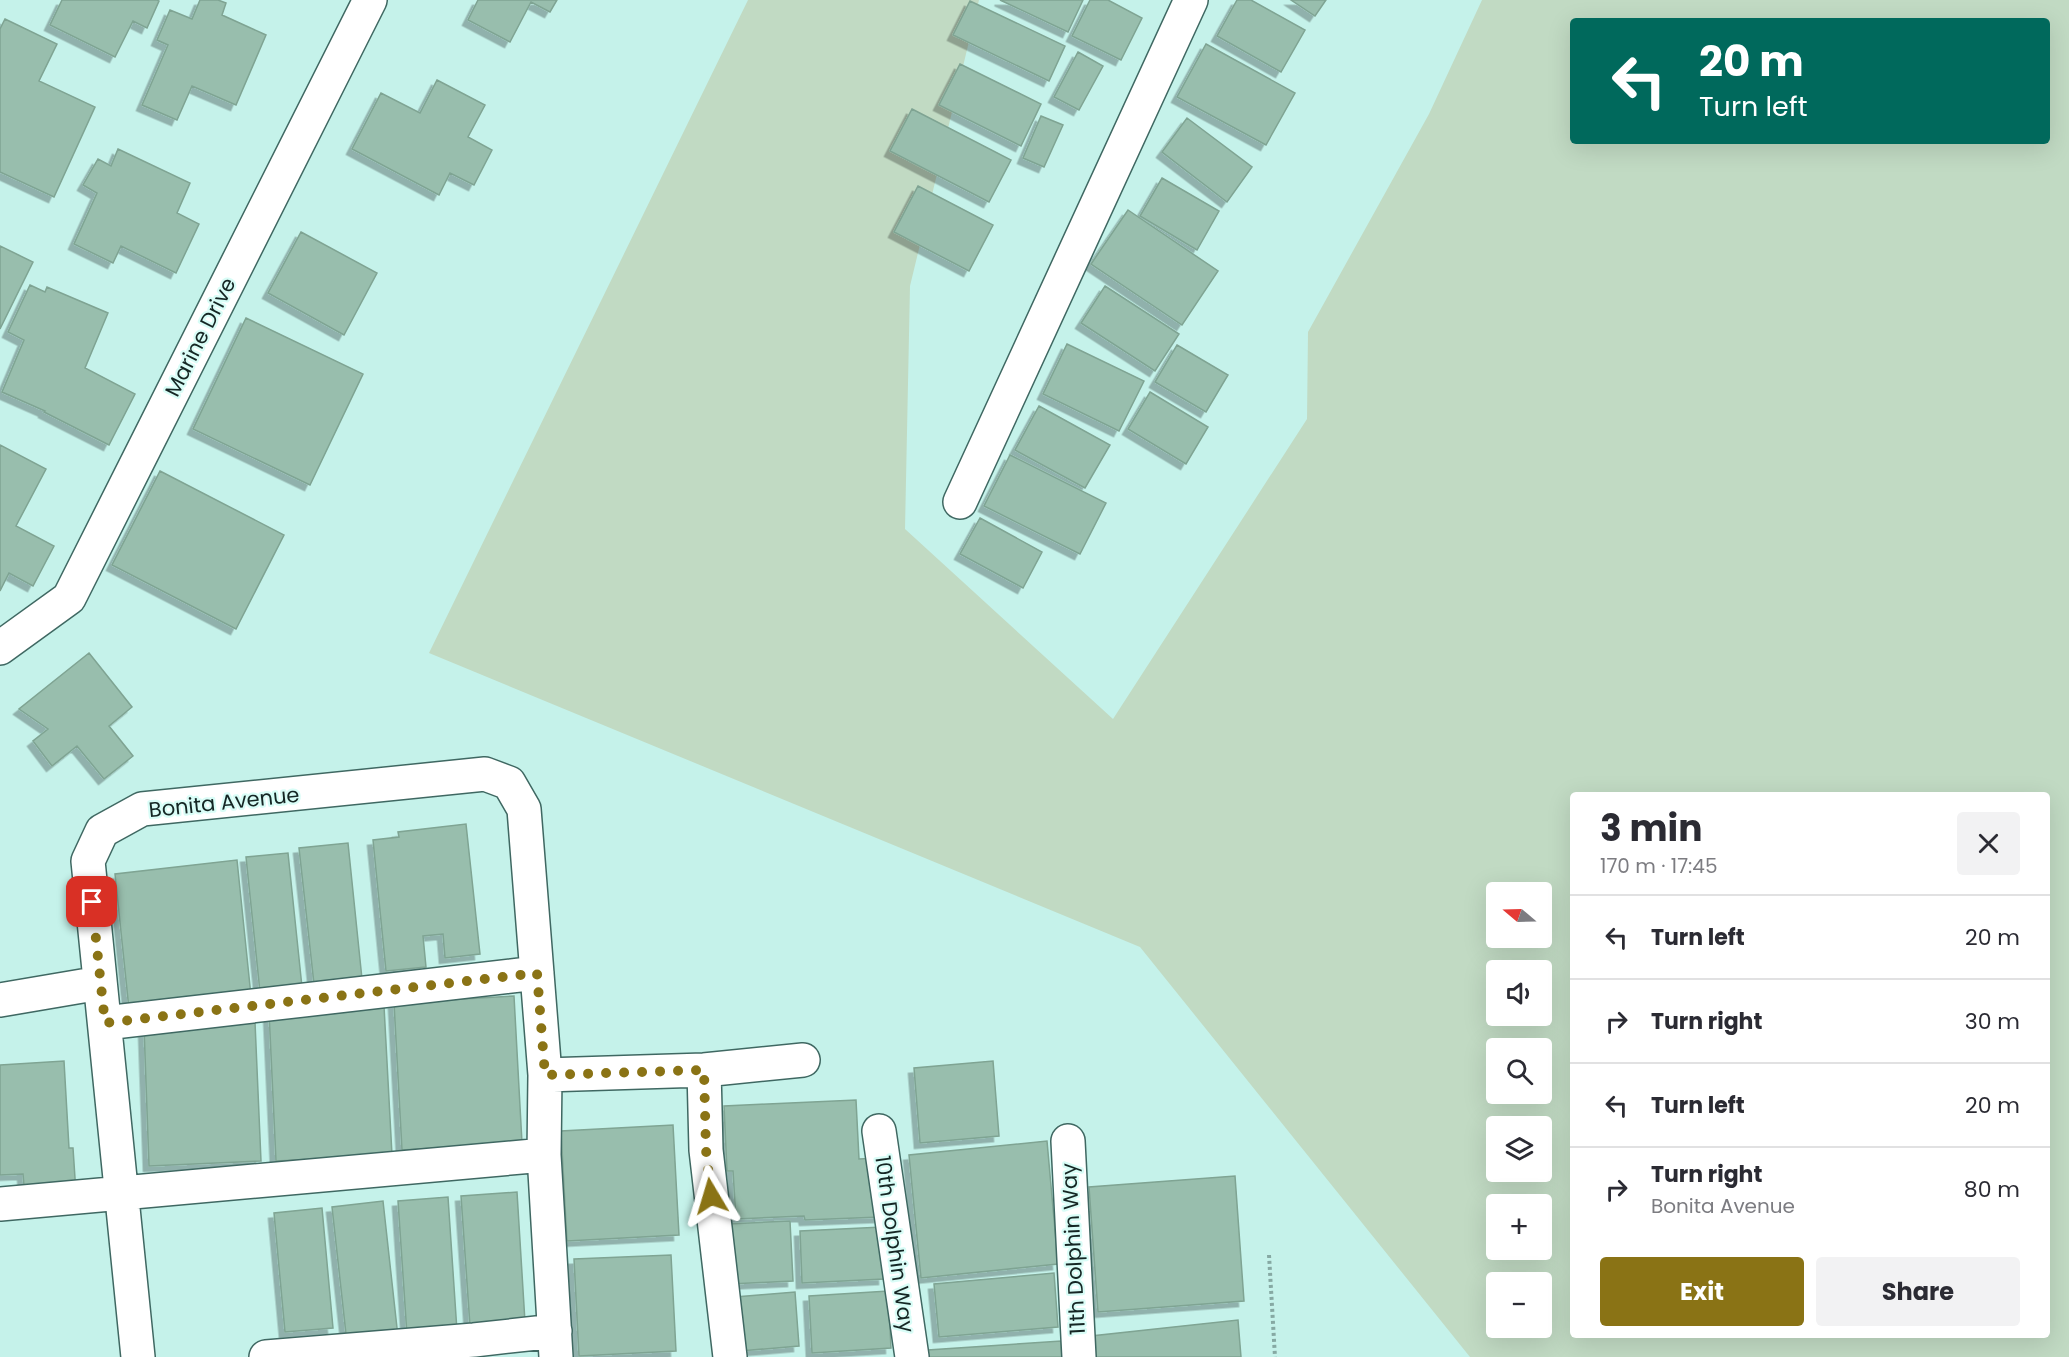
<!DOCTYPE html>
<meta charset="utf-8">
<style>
body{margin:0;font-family:Poppins,sans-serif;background:#f2f2f3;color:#2b2b33;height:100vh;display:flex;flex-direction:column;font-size:22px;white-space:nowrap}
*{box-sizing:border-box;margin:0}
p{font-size:20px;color:#7c7c81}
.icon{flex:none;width:33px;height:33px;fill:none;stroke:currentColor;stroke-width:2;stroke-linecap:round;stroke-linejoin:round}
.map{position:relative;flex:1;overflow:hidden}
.side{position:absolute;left:1570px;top:792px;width:480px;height:546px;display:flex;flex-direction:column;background:#fff;border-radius:6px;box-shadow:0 6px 24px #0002}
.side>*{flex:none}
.top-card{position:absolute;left:1570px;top:18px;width:480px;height:126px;border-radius:6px;box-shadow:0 6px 24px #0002;background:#00695c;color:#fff;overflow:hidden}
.needle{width:39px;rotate:289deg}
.fabs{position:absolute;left:1486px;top:882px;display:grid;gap:12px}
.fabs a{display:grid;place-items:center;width:66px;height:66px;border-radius:6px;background:#fff;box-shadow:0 6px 24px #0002;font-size:30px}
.pin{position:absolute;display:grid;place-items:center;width:51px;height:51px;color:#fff;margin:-26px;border-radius:12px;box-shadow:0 3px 9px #0006}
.me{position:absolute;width:66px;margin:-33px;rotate:353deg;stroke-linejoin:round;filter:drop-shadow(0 0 4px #0008)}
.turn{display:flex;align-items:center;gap:21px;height:126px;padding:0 30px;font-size:27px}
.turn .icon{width:78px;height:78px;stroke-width:2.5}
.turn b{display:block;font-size:42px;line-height:51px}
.round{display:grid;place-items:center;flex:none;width:63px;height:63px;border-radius:6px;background:#f2f2f3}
.overview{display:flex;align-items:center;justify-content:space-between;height:102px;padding:0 30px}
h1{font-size:36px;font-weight:700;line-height:45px}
.cta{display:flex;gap:12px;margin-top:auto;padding:12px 30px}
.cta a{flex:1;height:69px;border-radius:6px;background:#8a7315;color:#fff;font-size:24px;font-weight:700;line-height:69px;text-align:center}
.cta a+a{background:#f2f2f3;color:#2b2b33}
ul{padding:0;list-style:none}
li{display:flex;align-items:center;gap:18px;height:84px;padding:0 30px;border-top:2px solid #e1e1e2}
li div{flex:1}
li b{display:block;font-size:22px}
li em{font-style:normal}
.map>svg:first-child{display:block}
.green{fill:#c1dac3;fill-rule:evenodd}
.building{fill:#98bead;stroke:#7fa493;stroke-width:1.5;filter:url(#shadow)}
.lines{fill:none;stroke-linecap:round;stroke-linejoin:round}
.street-casing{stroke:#3f6862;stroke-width:36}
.path{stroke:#86a9a3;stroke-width:4;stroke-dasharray:3 3;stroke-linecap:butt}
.street{stroke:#fff;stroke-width:33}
.route{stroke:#8a7315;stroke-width:10;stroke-dasharray:0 18}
.labels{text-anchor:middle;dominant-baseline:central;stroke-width:4.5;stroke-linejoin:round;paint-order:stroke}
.street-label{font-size:21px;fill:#152624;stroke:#d9fdf7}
</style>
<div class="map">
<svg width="2069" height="1357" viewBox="0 0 2069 1357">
<defs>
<filter id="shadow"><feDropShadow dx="-5.5" dy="5.5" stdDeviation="0" flood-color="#0004"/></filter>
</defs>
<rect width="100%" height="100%" fill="#c5f2ea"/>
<path class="green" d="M 748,0 L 979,0 L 910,286 L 905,529 L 1113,719 L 1307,419 L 1308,332 L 1429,114 L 1482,0 L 2069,0 L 2069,1357 L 1470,1357 L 1140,947 L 429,653 ZM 1574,21 L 2048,21 L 2048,141 L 1574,141 ZM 1574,795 L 2048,795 L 2048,1335 L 1574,1335 ZM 1497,892 L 1542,892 L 1542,938 L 1497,938 ZM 1497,970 L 1542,970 L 1542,1016 L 1497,1016 ZM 1497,1048 L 1542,1048 L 1542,1094 L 1497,1094 ZM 1497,1126 L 1542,1126 L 1542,1172 L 1497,1172 ZM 1497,1204 L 1542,1204 L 1542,1250 L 1497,1250 ZM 1497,1282 L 1542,1282 L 1542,1328 L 1497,1328 Z"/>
<path class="building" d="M 62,0 L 157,0 L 159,1 L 147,28 L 133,21 L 115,57 L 50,25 Z
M 200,0 L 218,0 L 226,3 L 222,15 L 266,35 L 236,105 L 192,86 L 177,120 L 142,105 L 168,45 L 157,40 L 170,10 L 192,19 Z
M 478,0 L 557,0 L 550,12 L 531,2 L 510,42 L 468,20 Z
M 1000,0 L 1083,0 L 1068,32 Z
M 1090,0 L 1108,0 L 1142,18 L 1121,60 L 1072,36 Z
M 1237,0 L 1251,0 L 1305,30 L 1281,72 L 1217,36 Z
M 1291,0 L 1326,0 L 1315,16 Z
M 970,1 L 1065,46 L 1049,81 L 953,35 Z
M 5,19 L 57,44 L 39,81 L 95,107 L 54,197 L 0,172 L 0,29 Z
M 1206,44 L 1295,93 L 1266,145 L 1177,97 Z
M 1078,52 L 1103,66 L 1079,110 L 1054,97 Z
M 960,64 L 1041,104 L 1021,146 L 939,105 Z
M 437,80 L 485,105 L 468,137 L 492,150 L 474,185 L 450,173 L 439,195 L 352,149 L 381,93 L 420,113 Z
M 912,109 L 1011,160 L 989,202 L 890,151 Z
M 1041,116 L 1063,125 L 1044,167 L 1023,158 Z
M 1187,118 L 1252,167 L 1227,202 L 1162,152 Z
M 118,149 L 190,183 L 177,213 L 199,224 L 176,273 L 121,246 L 113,263 L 74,244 L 97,193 L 83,185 L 98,159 L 111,166 Z
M 1162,178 L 1219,211 L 1197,250 L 1140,216 Z
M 918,186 L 993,225 L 969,271 L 894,232 Z
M 1128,210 L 1218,271 L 1182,325 L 1091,264 Z
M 301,232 L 377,273 L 344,335 L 268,293 Z
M 0,246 L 33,262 L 0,329 Z
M 30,285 L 45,292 L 47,287 L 108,313 L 85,368 L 135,394 L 109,445 L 44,412 L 45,411 L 2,392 L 24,340 L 8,332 Z
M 1105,286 L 1179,334 L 1155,371 L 1081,323 Z
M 246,318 L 363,374 L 310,485 L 193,429 Z
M 1067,344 L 1144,381 L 1119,431 L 1043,394 Z
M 1177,345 L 1228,375 L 1206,412 L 1155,382 Z
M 1150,392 L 1208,427 L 1186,464 L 1128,429 Z
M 1039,406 L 1110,445 L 1085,488 L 1015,450 Z
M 0,445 L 46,469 L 16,526 L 54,546 L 33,586 L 9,573 L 0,591 Z
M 1010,455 L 1106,503 L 1080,554 L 984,506 Z
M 160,471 L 284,535 L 236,629 L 112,565 Z
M 980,518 L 1042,552 L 1023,588 L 960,554 Z
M 89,653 L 132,707 L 109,726 L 133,756 L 104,779 L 77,746 L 52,766 L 33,741 L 48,729 L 19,709 Z
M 466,824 L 480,954 L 445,958 L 443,934 L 423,936 L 426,967 L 386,971 L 373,840 L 399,837 L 398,832 Z
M 348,843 L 362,979 L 314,984 L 299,848 Z
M 288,853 L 302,987 L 260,992 L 246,857 Z
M 237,860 L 251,996 L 129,1009 L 115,874 Z
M 514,996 L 522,1143 L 402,1150 L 394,1003 Z
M 384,1006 L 392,1155 L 276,1161 L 269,1012 Z
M 255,1022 L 261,1161 L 149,1166 L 144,1027 Z
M 64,1061 L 69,1148 L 73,1148 L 76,1193 L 25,1197 L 23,1174 L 0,1175 L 0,1065 Z
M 993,1061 L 999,1136 L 920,1143 L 914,1068 Z
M 856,1100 L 859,1159 L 877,1158 L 880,1217 L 805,1220 L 804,1216 L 736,1219 L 733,1171 L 727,1171 L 724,1106 Z
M 673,1125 L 679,1235 L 567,1241 L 561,1131 Z
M 1047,1141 L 1058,1264 L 921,1278 L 909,1155 Z
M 1235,1176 L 1244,1301 L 1098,1312 L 1089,1187 Z
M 517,1192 L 525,1322 L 470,1326 L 461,1196 Z
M 448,1197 L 457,1331 L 407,1335 L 398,1201 Z
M 383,1201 L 398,1337 L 347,1343 L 332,1207 Z
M 322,1208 L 333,1328 L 285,1332 L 274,1213 Z
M 790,1221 L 793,1281 L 730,1284 L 728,1224 Z
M 882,1227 L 884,1279 L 802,1283 L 800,1231 Z
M 671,1255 L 676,1351 L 579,1356 L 574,1259 Z
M 1054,1273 L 1058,1327 L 939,1337 L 934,1284 Z
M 888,1291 L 891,1348 L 812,1353 L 809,1296 Z
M 795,1292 L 799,1346 L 740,1351 L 735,1297 Z
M 1238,1320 L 1241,1357 L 1093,1357 L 1091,1336 Z
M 1061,1341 L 1062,1357 L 928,1357 L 928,1350 Z"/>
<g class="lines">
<g class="street-casing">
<path id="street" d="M 960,502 L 1191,0
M 0,648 L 69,598 L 370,0
M 0,1000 L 100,983
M 105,1023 L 537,973
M 704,1070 L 706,1150 L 730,1357
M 545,1075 L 704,1070 L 803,1060
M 879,1131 L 912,1357
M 1068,1141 L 1079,1357
M 0,1204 L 544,1155
M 138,1357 L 88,861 L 102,831 L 142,809 L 485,774 L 509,783 L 524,809 L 545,1075 L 544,1155 L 556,1357
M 266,1357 L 474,1340 L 555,1331"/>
</g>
<path class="path" d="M 1269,1255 L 1275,1357"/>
<use href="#street" class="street"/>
</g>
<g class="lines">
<path class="route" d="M 92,902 L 105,1023 L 537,973 L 545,1075 L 704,1070 L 706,1150 L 711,1196"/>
</g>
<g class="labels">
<g class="street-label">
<text transform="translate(200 337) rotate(-63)">Marine Drive</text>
<text transform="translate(224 802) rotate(-6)">Bonita Avenue</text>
<text transform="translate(895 1244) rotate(82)">10th Dolphin Way</text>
<text transform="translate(1073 1249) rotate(-93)">11th Dolphin Way</text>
</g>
</g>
</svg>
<div class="fabs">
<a><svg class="needle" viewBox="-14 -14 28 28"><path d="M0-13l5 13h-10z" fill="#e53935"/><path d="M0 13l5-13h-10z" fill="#7c7c81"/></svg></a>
<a><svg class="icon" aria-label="sound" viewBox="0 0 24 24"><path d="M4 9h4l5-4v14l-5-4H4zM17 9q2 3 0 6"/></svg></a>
<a><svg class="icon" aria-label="search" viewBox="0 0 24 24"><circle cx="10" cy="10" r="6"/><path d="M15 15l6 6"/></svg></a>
<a><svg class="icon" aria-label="layers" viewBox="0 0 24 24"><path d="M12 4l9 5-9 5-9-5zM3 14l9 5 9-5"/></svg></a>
<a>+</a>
<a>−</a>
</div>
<div class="pin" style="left:92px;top:902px;background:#d93025"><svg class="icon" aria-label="arrive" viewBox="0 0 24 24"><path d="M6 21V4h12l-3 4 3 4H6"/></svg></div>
<svg class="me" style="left:711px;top:1196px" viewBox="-20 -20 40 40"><path d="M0-17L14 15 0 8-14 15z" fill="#8a7315" stroke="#fff" stroke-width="4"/></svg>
<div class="top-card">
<div class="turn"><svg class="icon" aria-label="left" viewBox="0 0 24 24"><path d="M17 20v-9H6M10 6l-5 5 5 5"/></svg><div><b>20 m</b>Turn left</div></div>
</div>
<section class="side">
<div class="overview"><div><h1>3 min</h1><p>170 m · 17:45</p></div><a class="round"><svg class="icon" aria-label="close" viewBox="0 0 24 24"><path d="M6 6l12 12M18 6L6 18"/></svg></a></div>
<ul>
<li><svg class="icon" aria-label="left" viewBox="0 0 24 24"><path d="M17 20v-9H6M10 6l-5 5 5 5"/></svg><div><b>Turn left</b></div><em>20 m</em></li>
<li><svg class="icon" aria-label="right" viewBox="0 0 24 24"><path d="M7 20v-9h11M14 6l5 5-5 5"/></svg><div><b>Turn right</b></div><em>30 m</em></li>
<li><svg class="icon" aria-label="left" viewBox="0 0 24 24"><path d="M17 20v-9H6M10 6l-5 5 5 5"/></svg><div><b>Turn left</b></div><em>20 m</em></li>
<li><svg class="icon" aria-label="right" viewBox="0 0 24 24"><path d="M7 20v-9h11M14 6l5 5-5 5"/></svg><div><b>Turn right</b><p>Bonita Avenue</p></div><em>80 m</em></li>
</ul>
<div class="cta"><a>Exit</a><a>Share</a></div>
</section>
</div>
